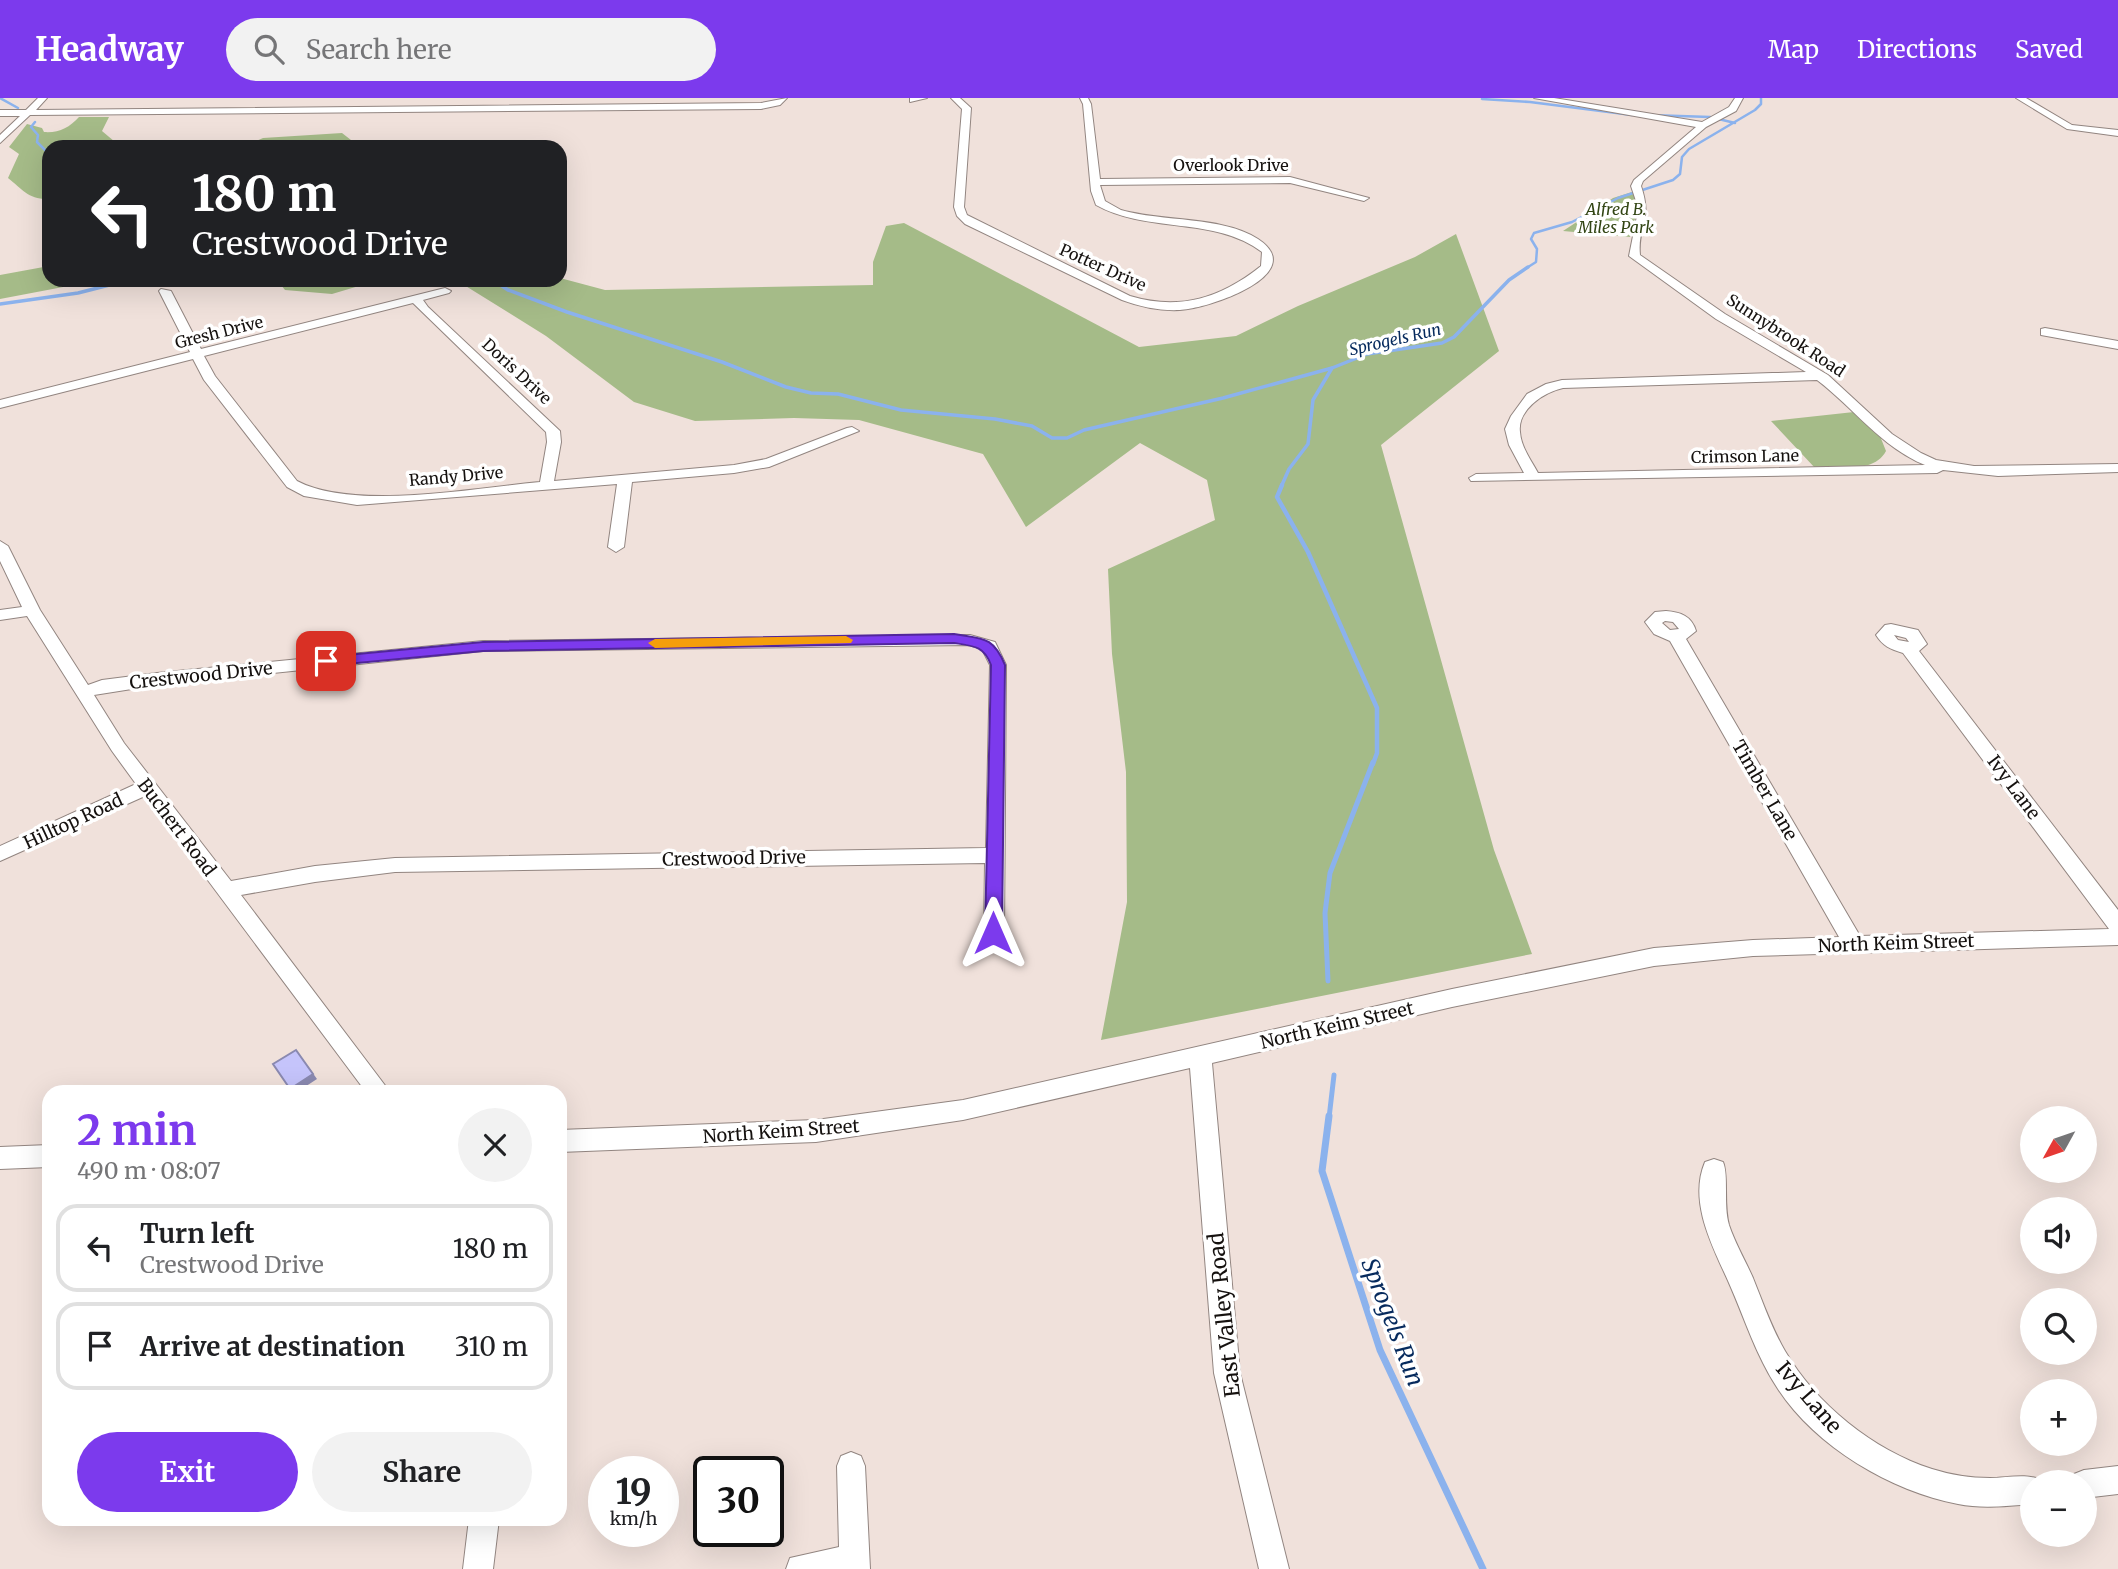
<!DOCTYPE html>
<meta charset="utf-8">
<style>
body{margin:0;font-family:Merriweather,serif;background:#f2f2f2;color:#202124;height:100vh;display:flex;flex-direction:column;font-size:26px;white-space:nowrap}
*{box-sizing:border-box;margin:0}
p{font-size:23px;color:#757577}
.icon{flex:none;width:38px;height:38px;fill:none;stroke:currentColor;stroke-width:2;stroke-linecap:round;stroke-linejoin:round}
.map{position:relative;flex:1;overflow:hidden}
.side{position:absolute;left:42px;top:987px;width:525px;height:441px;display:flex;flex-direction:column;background:#fff;border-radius:21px;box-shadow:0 7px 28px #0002}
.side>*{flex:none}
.hud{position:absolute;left:42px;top:42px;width:525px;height:147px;border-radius:21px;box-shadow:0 7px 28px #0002;background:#202124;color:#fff;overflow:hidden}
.needle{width:46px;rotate:230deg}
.controls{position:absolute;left:2020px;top:1008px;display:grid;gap:14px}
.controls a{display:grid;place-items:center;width:77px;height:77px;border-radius:50%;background:#fff;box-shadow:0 7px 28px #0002;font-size:35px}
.speed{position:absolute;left:588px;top:1358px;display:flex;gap:14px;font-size:35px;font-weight:700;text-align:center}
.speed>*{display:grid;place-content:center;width:91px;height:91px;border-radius:50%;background:#fff;box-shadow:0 7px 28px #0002;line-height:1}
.speed small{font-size:18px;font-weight:400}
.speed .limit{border:4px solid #111;border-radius:10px;background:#fff;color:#111}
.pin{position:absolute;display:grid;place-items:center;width:60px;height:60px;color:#fff;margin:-30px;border-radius:14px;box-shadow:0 4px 10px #0006}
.me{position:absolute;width:77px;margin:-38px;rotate:0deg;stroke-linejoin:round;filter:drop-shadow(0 0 5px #0008)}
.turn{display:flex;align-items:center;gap:24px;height:147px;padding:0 35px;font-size:32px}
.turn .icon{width:91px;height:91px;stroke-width:2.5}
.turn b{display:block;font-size:49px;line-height:60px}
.round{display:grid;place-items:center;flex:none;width:74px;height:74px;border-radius:37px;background:#f2f2f2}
.head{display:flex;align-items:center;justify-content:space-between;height:119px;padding:0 35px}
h1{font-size:42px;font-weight:700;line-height:52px;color:#7c3aed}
.primary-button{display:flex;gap:14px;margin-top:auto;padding:14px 35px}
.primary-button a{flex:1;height:80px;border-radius:42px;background:#7c3aed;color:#fff;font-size:28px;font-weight:700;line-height:80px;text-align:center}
.primary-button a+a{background:#f2f2f2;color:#202124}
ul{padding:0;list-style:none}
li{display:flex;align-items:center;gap:21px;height:88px;margin:0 14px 10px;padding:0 21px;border:4px solid #e0e0e0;border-radius:21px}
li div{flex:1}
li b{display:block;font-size:26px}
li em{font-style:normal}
header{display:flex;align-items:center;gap:42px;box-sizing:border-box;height:98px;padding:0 35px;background:#7c3aed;color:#fff}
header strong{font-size:33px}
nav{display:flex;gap:38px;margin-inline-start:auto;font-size:24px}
.search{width:490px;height:63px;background:#f2f2f2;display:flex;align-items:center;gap:18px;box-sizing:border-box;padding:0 24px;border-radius:38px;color:#757577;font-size:26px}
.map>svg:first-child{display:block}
.green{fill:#a5bb88}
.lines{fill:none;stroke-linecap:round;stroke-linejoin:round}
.stream-far4{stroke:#8bb2ed;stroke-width:2.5}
.stream-far3{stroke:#8bb2ed;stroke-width:3.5}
.stream-far2{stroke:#8bb2ed;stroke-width:4.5}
.stream-far1{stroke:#8bb2ed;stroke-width:5}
.stream{stroke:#8bb2ed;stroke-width:7}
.minor-casing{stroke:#928580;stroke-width:2}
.minor{fill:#fff;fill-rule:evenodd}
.shaded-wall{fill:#8a89b0}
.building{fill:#c5c4fb;stroke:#8a89b0;stroke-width:2}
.route{fill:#7c3aed;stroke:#51269a;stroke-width:2}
.slow{fill:#f59e0b}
.labels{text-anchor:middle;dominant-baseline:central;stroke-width:7;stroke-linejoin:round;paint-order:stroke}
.far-street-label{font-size:16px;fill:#15110f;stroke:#fff}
.far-park-label{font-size:16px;font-style:italic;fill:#324514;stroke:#fff}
.far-water-label{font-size:16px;font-style:italic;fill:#062a5d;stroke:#fff}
.street-label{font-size:18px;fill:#15110f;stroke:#fff}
.near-street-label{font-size:21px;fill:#15110f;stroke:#fff}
.near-water-label{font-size:23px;font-style:italic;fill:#062a5d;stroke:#fff}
</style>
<header>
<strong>Headway</strong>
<div class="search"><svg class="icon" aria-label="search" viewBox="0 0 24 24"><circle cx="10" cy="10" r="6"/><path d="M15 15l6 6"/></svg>Search here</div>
<nav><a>Map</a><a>Directions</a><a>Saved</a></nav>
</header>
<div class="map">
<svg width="2118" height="1471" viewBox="0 0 2118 1471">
<rect width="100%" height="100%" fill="#f0e1db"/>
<path class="green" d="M 79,19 L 109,19 L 102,33 L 121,49 L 49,49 L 49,101 C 29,102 22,91 8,80 L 19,56 L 9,49 L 27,26 L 42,30 L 44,34 C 59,35 69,30 79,19 Z
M 342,35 L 351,42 L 410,46 L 408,49 L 243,49 L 263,40 Z
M 1635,93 L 1638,110 L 1630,139 L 1563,133 L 1613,100 Z
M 904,125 L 1139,249 L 1236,238 L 1298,208 L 1415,159 L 1456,136 L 1499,253 L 1381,347 L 1494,752 L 1532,856 L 1101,942 L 1127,804 L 1126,674 L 1112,556 L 1108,471 L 1215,422 L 1207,382 L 1140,345 L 1026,429 L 983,356 L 859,322 L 794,320 L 695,323 L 634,304 L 546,238 L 456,182 L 560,180 L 605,192 L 873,187 L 873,164 L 886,128 Z
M 49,168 L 49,182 L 100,182 L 0,201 L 0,177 Z
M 277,182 L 379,182 L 332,196 L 285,192 Z
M 1854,314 L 1880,338 L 1886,353 C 1874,376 1837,369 1815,370 L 1771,323 Z"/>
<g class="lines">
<path class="stream-far4" d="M 0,0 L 18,10
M 1482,1 L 1530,4 L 1632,17
M 1649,17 L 1710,19 L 1735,25
M 35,24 L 31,29 L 38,37 L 37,44 L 49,56
M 1525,171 L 1536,164 L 1537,151 L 1531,141 L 1534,135 L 1572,124 L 1618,100 L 1673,82 L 1680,76 L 1682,59 L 1689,51 L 1755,12 L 1761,6 L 1761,0"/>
<path class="stream-far3" d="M 493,182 L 508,192 L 567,214 L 722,264 L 786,289 L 811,295 L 838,296 L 901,312 L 995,321 L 1032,328 L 1052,340 L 1067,340 L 1084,332 L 1223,300 L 1332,270 L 1367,256 L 1442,245 L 1454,239 L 1509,182 L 1528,169
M 0,206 L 78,195 L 129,182
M 1281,389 L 1289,371 L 1308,346 L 1313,302 L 1332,270"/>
<path class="stream-far2" d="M 1282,387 L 1277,399 L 1308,454 L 1377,610 L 1377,655 L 1373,666"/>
<path class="stream-far1" d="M 1328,883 L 1325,815 L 1330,775 L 1373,664
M 1329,1020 L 1334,977"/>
<path class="stream" d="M 1329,1018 L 1322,1073 L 1380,1252 L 1483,1471"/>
<g class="minor-casing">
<path id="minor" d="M 38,0 L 47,0 L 36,12 L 761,5 L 787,0 L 780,7 L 761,11 L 30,17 L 0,45 L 0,37 L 20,18 L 0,18 L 0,12 L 26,12 Z
M 910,0 L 927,0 L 910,4 Z
M 951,0 L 960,0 L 971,10 L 964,109 L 967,117 L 1130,198 C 1180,213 1221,200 1261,168 L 1262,154 C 1215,118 1148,136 1096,107 L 1091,93 L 1083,6 L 1080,0 L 1088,0 L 1091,6 L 1100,81 L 1290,79 L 1369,100 L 1364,103 L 1290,85 L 1100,87 L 1105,103 L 1121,112 C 1162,124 1223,118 1258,141 C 1311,176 1208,211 1180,212 C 1160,213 1141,209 1122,202 L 965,126 L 957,118 L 954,109 L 962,11 Z
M 1534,0 L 1554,0 L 1702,24 L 1729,9 L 1735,0 L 1743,0 L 1736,13 L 1706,29 L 1643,83 L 1641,88 C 1653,123 1637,128 1640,157 L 1725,216 L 1828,277 L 1892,336 L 1921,355 L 1936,362 L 1974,368 L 2118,366 L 2118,374 L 1998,378 L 1943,372 L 1937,375 L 1471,383 L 1469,380 L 1476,376 L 1524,375 L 1509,347 L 1505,331 L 1511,318 L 1527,296 L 1546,286 L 1562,282 L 1806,274 L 1716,221 L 1629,158 L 1637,118 L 1637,106 L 1631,88 L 1634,82 L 1696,29 ZM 1817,282 C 1854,310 1881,349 1925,367 L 1538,375 C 1531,362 1521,349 1520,334 C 1517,312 1544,294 1563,290 Z
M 2016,0 L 2026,0 L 2072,27 L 2118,32 L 2118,38 L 2067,31 Z
M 445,190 L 451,193 L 449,195 L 423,202 L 428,209 L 560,333 L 561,344 L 554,383 L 734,367 L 766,361 L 847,330 L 852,329 L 859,333 L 769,369 L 734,375 L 632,384 L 624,449 L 616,454 L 608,449 L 617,386 L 357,407 L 304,398 L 287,389 L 204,282 L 193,261 L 0,310 L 0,302 L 190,254 L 159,193 L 161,191 L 171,193 L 201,251 ZM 413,205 L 546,334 L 547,344 L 540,384 C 474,390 354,413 297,383 L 215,278 L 204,258 Z
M 2045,230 L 2118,243 L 2118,251 L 2041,237 L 2041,231 Z
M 0,443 L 8,448 L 40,512 L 88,587 L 102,582 L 157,575 L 483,543 L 970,537 L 995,544 L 1006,567 L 1004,835 L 1001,841 L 994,843 L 987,841 L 984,835 L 985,765 L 395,774 L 315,784 L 241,797 L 390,994 L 366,994 L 145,698 L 0,763 L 0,748 L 136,686 L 112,653 L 27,518 L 0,522 L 0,512 L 22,509 L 0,463 ZM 969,547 L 982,551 L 990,567 L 986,750 L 395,760 L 315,768 L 231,783 L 124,645 L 94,597 L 157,587 L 483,553 Z
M 1666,513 C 1680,514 1692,518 1696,533 L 1686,541 L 1860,838 L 2109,831 L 1903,555 C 1890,551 1883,548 1876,537 L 1885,527 L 1891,526 L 1918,532 L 1927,546 L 1919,553 L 2118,812 L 2118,847 L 1753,858 L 1654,868 L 1452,909 L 1212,965 L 1240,1275 L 1289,1471 L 1259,1471 L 1214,1275 L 1190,970 L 963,1022 L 816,1044 L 560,1054 L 560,1032 L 816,1022 L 963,1002 L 1452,891 L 1654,850 L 1753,842 L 1839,839 L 1670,543 L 1654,536 L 1645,524 L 1655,514 ZM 1665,523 L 1673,524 L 1679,531 L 1670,532 L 1662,525 ZM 1894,537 L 1906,540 L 1909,544 L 1898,542 Z
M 49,1047 L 49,1069 L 0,1071 L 0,1049 Z
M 1714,1061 L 1723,1064 C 1729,1078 1723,1106 1729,1127 C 1735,1145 1745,1162 1753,1180 C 1763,1205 1772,1231 1785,1253 C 1816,1306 1873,1352 1932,1371 C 1951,1377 1970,1380 1990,1380 C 2007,1380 2026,1375 2042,1382 L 2043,1384 L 2032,1384 L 2032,1406 C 2007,1408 1982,1411 1958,1406 C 1891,1393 1816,1349 1778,1291 C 1756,1258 1745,1221 1729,1185 C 1713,1149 1688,1104 1705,1064 Z
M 851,1354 L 861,1358 L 865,1368 L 870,1471 L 786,1471 L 790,1460 L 839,1449 L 837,1368 L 841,1358 Z
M 2118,1368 L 2118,1396 L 2084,1400 L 2084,1384 L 2070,1384 L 2074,1376 L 2084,1372 Z
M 469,1421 L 499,1421 L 493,1471 L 463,1471 Z"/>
</g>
<use href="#minor" class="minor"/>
</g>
<path class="shaded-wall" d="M 296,952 L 317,981 L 297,994 L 293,994 L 290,991 Z"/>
<path class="building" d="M 296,952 L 313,976 L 290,991 L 273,966 Z"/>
<path class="route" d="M 954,536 C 983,541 993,538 1005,567 L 1002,835 L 1000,840 L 987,840 L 985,835 L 991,567 C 984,548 974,548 954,545 L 483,553 L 326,568 L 319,563 L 326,559 L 483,544 Z"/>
<path class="slow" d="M 846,538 L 853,542 L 851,545 L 655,550 L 648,545 L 655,541 Z"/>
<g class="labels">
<g class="far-street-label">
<text x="1231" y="67">Overlook Drive</text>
<text transform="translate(1103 169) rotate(24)">Potter Drive</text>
<text transform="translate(219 234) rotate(-14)">Gresh Drive</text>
<text transform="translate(1786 237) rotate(33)">Sunnybrook Road</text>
<text transform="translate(517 273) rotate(43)">Doris Drive</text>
<text transform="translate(1745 358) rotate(-1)">Crimson Lane</text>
<text transform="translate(456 378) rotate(-5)">Randy Drive</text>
</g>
<g class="far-park-label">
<text x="1616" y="111">Alfred B.<tspan x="1616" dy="18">Miles Park</tspan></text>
</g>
<g class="far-water-label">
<text transform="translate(1395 241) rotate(-13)">Sprogels Run</text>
</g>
<g class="street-label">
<text transform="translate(201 577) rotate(-6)">Crestwood Drive</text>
<text transform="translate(2014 689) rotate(53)">Ivy Lane</text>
<text transform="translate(1765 692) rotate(60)">Timber Lane</text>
<text transform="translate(73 723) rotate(-25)">Hilltop Road</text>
<text transform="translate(177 729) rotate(53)">Buchert Road</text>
<text transform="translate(734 760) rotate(-1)">Crestwood Drive</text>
<text transform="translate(1896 845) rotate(-2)">North Keim Street</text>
<text transform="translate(1337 927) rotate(-13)">North Keim Street</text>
<text transform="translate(781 1033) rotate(-4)">North Keim Street</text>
</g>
<g class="near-street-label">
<text transform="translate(1224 1217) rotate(-96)">East Valley Road</text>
<text transform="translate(1809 1299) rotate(49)">Ivy Lane</text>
</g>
<g class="near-water-label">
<text transform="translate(1393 1224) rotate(69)">Sprogels Run</text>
</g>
</g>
</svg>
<div class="controls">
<a><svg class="needle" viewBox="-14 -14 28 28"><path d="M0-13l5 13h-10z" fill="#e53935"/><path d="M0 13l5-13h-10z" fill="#757577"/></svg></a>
<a><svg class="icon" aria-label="sound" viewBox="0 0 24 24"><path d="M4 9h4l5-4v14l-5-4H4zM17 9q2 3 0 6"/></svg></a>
<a><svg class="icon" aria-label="search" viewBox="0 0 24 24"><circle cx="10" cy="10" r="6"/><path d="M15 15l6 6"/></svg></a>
<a>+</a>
<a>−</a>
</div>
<div class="speed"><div>19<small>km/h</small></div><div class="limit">30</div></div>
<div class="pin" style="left:326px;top:563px;background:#d93025"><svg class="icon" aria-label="arrive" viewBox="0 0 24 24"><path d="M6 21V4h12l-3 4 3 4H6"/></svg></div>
<svg class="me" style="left:993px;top:835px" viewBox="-20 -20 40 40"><path d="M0-17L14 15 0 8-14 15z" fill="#7c3aed" stroke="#fff" stroke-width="4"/></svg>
<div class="hud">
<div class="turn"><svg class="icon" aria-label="left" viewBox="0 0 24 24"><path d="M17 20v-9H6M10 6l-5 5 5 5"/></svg><div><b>180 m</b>Crestwood Drive</div></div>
</div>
<section class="side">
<div class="head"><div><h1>2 min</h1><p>490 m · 08:07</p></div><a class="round"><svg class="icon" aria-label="close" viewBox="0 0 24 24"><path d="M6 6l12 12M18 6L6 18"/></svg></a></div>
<ul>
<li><svg class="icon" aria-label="left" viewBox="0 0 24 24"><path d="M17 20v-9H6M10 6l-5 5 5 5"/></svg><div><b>Turn left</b><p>Crestwood Drive</p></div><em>180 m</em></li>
<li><svg class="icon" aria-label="arrive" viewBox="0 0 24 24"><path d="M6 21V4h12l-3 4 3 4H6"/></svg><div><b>Arrive at destination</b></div><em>310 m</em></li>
</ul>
<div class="primary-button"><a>Exit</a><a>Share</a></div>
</section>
</div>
